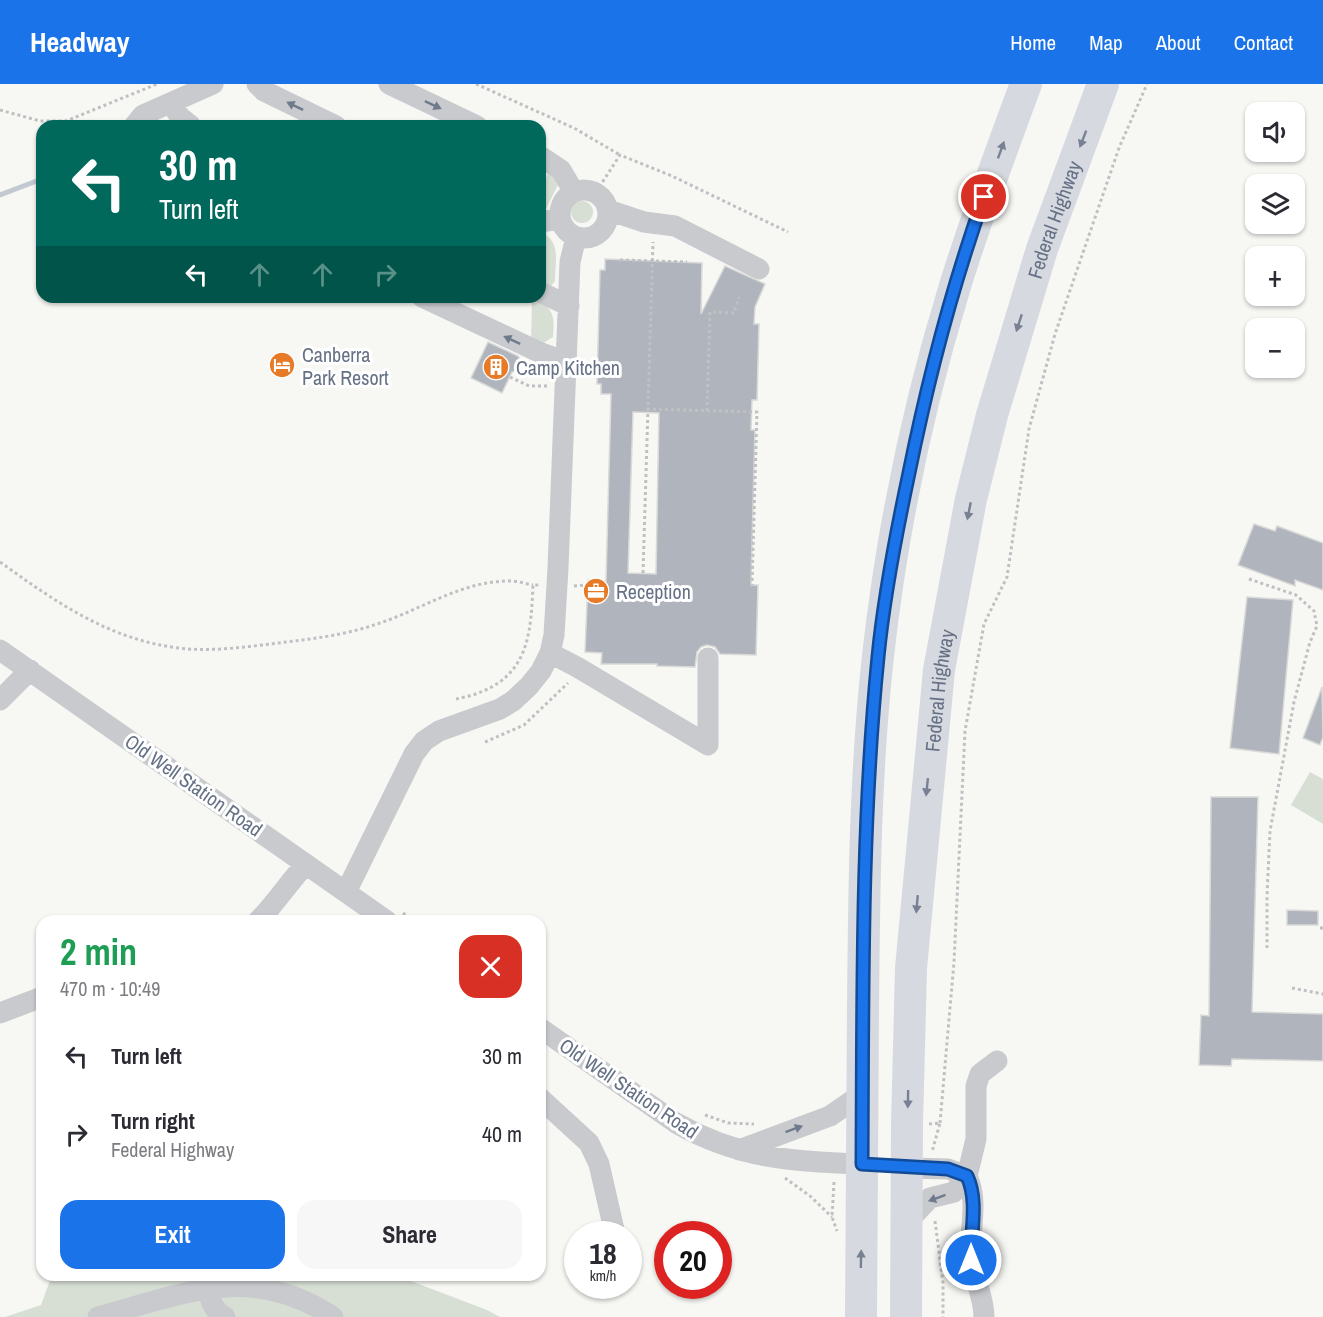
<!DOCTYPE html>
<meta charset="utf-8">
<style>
body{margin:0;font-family:"Archivo Narrow",sans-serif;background:#f7f7f7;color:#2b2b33;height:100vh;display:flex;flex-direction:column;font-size:22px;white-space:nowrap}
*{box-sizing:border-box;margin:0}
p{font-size:20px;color:#7c7c81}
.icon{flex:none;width:33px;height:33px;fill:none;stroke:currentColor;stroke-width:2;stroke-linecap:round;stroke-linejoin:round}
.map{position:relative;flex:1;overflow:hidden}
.side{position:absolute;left:36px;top:831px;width:510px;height:366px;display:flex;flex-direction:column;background:#fff;border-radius:18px;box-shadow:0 2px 4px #0004}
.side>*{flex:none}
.guide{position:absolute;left:36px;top:36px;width:510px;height:183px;border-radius:18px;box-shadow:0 2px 4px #0004;background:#00695c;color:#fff;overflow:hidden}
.buttons{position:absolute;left:1245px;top:18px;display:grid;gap:12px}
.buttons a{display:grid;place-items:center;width:60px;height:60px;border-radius:12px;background:#fff;box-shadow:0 2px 4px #0004;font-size:30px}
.speed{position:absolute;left:564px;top:1137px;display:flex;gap:12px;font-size:30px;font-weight:700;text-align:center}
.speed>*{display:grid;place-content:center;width:78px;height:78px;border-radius:50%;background:#fff;box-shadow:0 2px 4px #0004;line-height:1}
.speed small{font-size:15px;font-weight:400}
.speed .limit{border:9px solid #d22;background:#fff;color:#111}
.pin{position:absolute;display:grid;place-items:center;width:51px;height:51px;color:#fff;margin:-26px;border:3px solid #fff;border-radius:50%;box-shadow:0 2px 6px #0007}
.me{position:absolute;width:66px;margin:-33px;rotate:0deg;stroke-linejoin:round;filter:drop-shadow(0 0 4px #0008)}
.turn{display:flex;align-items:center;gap:21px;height:126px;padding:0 24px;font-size:27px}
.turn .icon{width:78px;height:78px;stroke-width:2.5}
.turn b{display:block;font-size:42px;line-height:51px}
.lanes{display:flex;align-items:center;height:57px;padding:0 24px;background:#0003;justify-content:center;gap:30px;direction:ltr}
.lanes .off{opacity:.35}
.round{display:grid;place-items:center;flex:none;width:63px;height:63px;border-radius:18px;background:#f7f7f7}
.overview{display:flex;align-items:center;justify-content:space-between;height:102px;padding:0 24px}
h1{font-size:36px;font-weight:700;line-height:45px;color:#1e9e55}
.cta{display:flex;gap:12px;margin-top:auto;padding:12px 24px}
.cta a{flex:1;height:69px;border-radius:18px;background:#1a73e8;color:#fff;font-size:24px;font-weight:700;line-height:69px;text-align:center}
.cta a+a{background:#f7f7f7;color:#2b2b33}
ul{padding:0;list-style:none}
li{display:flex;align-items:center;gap:18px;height:78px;padding:0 24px}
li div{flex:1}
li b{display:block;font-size:22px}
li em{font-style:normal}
header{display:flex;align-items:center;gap:36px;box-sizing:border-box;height:84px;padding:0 30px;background:#1a73e8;color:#fff}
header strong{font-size:28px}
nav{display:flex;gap:33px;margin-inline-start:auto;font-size:21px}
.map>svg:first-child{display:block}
.green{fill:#d7dfd5}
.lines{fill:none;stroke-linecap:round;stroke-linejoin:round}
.stream{stroke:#c3c9d0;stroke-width:5}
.building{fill:#b0b5bd;stroke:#d9d9d7;stroke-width:1.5;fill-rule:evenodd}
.path{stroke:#bfc0c3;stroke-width:3;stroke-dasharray:3 3;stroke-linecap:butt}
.minor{stroke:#c8cace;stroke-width:21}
.highway{stroke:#d6d9df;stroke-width:32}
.oneway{fill:#707a8d}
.oneway2{fill:#778193}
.route-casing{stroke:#114b97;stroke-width:15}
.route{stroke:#1a73e8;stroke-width:10}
.labels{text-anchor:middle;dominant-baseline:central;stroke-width:6;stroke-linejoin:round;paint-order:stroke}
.street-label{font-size:20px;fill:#667186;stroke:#fff}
.poi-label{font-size:20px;fill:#667186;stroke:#fff;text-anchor:start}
</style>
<header>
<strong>Headway</strong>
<nav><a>Home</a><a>Map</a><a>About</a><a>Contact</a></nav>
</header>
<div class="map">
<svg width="1323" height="1233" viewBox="0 0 1323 1233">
<rect width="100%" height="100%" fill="#f7f8f4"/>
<path class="green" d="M 551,84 L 558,101 L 546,125 L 540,129 L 540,106 Z
M571 128a11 11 0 1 1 22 0a11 11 0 1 1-22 0Z
M 540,147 C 562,158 555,176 555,197 L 551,202 L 540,202 Z
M 532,213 C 553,224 555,229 553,253 L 542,260 L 531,257 Z
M 1310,688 L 1323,695 L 1323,740 L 1291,721 Z
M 52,1191 L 395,1191 L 487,1226 L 500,1233 L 5,1233 L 41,1221 Z"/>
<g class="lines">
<path class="stream" d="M 0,111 L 42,95"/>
</g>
<path class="building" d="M 605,175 L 702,179 L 701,230 L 725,182 L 765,200 L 755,223 L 754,240 L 759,240 L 757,316 L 752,316 L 751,346 L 755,346 L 751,501 L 758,501 L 756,571 L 720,570 L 715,563 L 707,561 L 701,563 L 697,568 L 695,583 L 657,582 L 657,580 L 601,580 L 602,569 L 585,568 L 588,496 L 606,497 L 611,310 L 601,310 L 601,300 L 597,300 L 600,186 L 605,186 ZM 633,328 L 659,329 L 656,490 L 628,489 Z
M 488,258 L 518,272 L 523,279 L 519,287 L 512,288 L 502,309 L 471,294 Z
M 1254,440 L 1275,447 L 1277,442 L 1323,459 L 1323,506 L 1295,496 L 1295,502 L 1238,481 Z
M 1247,513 L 1293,516 L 1279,670 L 1230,664 Z
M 1322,603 L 1323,653 L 1320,661 L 1303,654 Z
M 1211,713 L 1258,713 L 1252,928 L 1323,930 L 1323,977 L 1232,975 L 1231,982 L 1199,981 L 1201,931 L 1209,932 Z
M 1287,826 L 1318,827 L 1318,841 L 1287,841 Z"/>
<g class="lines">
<path class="path" d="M 476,0 L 574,44 L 620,71
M 0,26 L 40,37 L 66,37 L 157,0
M 596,108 L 620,71 L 672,92 L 788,148
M 620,176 L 687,178
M 510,293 L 529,302 L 548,302
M 647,325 L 757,328 L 752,501
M 707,327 L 710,228 L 734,229 L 739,213
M 0,478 C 56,518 108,555 178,564 C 211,568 246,563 278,559 C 312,555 345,551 377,540 C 421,526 463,496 511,497 C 518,497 526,500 533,501
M 643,489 L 653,158
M 1249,495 L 1296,511 L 1314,527 L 1317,542 L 1310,558 L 1294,618 L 1270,747 L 1267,812 L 1267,864
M 574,502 L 588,501
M 456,615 C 465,613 475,611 483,607 C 530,588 531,544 533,501 L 541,501
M 485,658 L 524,641 L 568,599
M 403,829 L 414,837
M 1320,844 L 1323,844
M 1292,904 L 1323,910
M 705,1031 L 728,1039 L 754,1040
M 940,1039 L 954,878 L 965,647 L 984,540 L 1007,493 L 1029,345 L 1055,250 L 1119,64 L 1147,0
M 929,1040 L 940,1039 L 932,1068
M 785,1094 L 810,1112 L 832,1133
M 834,1098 L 832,1133 L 837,1147
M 935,1137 L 943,1199 L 943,1233"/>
<path class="minor" d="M 257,0 L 264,7 L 336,42
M 389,0 L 477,42
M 171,19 L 180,33 L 191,42
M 134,42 L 143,31 L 213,0
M 540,72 L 561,86 L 574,108
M560 130a24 24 0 1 1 48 0a24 24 0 1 1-48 0Z
M 608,126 L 644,138 L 675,142 L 759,185
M 540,138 L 560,135
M 540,208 L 569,222
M 422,213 L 541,269 L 566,278
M 0,566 L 387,837
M 550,569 L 577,583 L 708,661 L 708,574
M 0,616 L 30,586
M 346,808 L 414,670 L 424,657 L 439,647 L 500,625 L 513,617 L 529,602 L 541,587 L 550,569 L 554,551 L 558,484 L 570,178 L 576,153
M 258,837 C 276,819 289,798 306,780
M 0,929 L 42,913
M 540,944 L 676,1039 C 738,1074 792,1078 862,1080
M 540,1014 L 589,1059 L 599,1080 L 615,1150
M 739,1066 L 830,1032 L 862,1010
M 908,1084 L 948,1085 L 967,1092 C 979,1118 969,1145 971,1172 C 973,1193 984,1212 984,1233
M 907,1138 L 930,1114 L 954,1108 L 967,1092 L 976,1055 L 976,1002 L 980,990 L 997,977
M 208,1204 C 210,1216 213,1227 225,1233
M 98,1233 C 182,1210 252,1178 333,1233"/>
<g class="highway">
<path d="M 861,1233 C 862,1130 862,1027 863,924 C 864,807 865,689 878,572 C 892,447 918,322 955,202 C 976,134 1001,67 1026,0"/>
<path id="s1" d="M 906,1233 L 907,1041 L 911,884 L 939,586 L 971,415 L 992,331 L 1042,165 L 1103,0"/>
</g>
</g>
<defs><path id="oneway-solid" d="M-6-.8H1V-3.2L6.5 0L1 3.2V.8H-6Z" transform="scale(1.5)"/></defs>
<g class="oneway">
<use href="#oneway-solid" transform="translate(433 21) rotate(25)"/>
<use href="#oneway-solid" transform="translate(295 22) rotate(-154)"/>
<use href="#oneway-solid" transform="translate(512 256) rotate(-155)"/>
<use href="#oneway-solid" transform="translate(794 1045) rotate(-20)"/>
<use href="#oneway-solid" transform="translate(937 1114) rotate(160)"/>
</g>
<g class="oneway2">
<use href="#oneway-solid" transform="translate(1083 55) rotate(111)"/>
<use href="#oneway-solid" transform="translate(1001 66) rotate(-70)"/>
<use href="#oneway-solid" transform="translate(1019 239) rotate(108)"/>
<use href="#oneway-solid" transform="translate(969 427) rotate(101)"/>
<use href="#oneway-solid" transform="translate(927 703) rotate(96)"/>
<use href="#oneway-solid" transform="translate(917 820) rotate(95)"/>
<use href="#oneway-solid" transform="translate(908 1015) rotate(91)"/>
<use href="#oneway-solid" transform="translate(861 1175) rotate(-89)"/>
</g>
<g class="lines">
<g class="route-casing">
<path id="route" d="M 971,1176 C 970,1149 979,1118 967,1092 L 948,1085 L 862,1080 C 863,911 861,742 878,573 C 884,511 896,450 909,389 C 928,295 952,203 984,113"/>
</g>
<use href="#route" class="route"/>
</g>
<defs>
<g id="hotel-disc" transform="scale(1.35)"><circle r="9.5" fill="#e67a26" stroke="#fff"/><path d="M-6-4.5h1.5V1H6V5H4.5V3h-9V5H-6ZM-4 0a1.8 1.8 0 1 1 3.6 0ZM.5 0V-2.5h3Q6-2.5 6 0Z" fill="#fff"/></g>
<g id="building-disc" transform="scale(1.35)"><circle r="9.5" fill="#e67a26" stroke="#fff"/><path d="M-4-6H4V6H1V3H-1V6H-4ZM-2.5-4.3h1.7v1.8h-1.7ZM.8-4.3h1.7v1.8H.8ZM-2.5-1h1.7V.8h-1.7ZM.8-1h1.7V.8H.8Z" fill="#fff"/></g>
<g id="office-disc" transform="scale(1.35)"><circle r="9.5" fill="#e67a26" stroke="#fff"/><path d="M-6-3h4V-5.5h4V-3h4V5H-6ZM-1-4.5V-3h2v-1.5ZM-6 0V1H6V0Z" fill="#fff"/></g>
</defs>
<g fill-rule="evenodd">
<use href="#hotel-disc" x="282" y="281"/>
<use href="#building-disc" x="496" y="283"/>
<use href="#office-disc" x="596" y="507"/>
</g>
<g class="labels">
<g class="street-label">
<text stroke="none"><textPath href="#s1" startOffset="1114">Federal Highway</textPath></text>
<text stroke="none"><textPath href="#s1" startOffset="628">Federal Highway</textPath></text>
<text transform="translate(194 701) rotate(35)">Old Well Station Road</text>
<text transform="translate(629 1004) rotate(34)">Old Well Station Road</text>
</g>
<g class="poi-label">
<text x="302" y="270">Canberra<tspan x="302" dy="23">Park Resort</tspan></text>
<text x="516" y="283">Camp Kitchen</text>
<text x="616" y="507">Reception</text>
</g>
</g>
</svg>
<div class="buttons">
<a><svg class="icon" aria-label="sound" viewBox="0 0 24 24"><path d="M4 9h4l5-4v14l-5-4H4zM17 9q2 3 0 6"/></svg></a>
<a><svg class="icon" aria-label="layers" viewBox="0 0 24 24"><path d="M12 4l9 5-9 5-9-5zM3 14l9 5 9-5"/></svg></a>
<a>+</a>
<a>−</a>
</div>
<div class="speed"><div>18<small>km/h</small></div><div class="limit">20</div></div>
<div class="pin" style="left:984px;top:113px;background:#d93025"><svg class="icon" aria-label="arrive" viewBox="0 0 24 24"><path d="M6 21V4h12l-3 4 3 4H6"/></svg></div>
<svg class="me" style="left:971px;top:1176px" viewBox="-20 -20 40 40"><circle r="17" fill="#1a73e8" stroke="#fff" stroke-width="3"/><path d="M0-11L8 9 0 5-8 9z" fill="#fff"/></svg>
<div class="guide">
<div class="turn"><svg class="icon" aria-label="left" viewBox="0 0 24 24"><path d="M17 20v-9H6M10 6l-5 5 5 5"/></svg><div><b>30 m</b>Turn left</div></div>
<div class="lanes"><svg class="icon" aria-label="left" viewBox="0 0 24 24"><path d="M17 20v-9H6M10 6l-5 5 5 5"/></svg><svg class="icon off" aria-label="ahead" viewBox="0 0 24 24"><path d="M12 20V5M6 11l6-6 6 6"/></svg><svg class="icon off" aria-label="ahead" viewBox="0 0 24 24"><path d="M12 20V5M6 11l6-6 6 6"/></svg><svg class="icon off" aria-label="right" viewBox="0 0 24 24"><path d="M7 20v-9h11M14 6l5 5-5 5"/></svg></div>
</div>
<section class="side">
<div class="overview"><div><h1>2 min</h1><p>470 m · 10:49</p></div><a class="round" style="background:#d93025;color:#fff"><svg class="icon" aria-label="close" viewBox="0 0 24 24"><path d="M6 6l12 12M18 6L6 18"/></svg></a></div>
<ul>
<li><svg class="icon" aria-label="left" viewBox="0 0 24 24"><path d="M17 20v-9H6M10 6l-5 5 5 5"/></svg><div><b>Turn left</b></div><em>30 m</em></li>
<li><svg class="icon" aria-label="right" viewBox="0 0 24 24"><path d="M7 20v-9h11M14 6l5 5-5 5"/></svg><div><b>Turn right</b><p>Federal Highway</p></div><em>40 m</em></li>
</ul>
<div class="cta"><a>Exit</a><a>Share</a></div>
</section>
</div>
